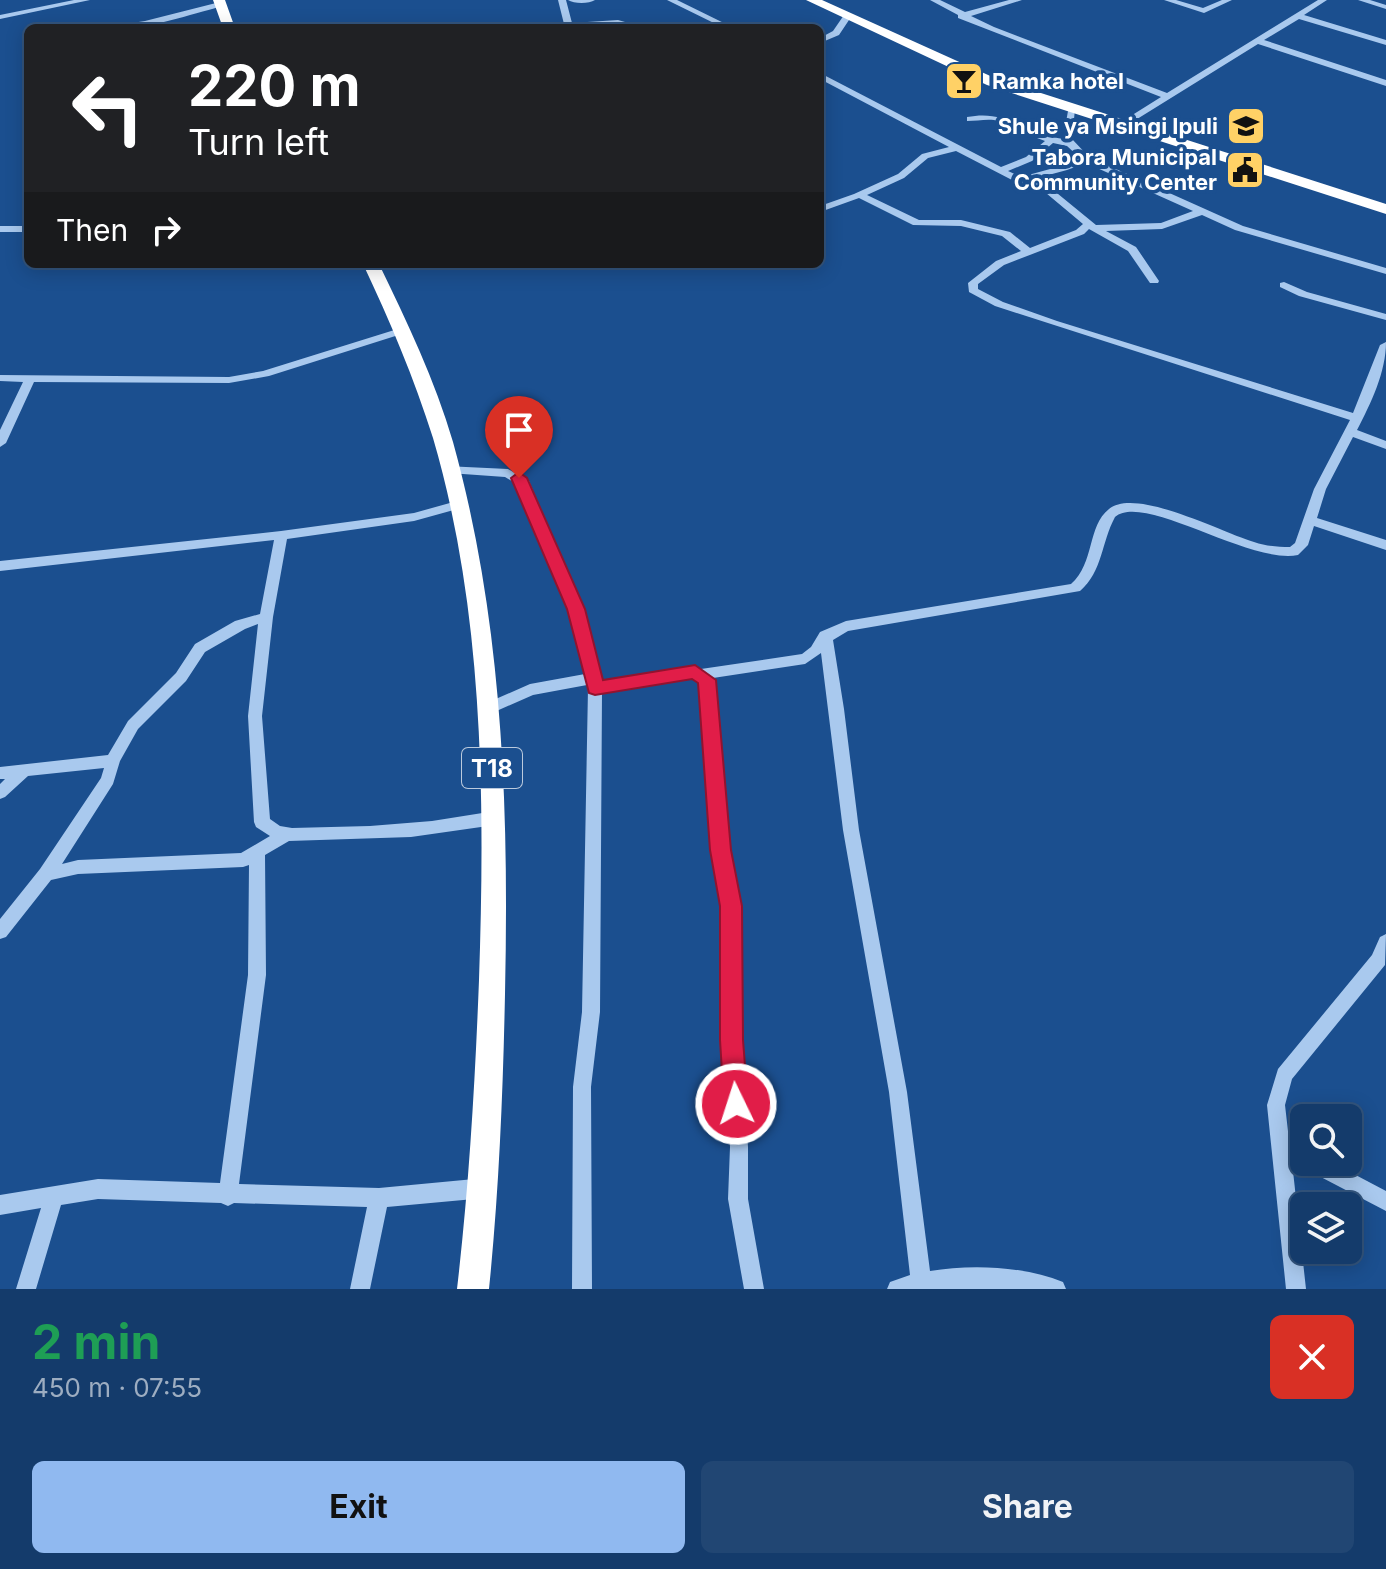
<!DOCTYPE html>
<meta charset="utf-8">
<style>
body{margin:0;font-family:Inter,sans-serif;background:#214673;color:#f1f3f6;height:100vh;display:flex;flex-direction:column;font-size:30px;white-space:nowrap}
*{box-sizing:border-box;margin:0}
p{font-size:26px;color:#9dadc1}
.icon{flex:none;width:44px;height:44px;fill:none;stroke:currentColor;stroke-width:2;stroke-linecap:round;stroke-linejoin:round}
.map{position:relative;height:1289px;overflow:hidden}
.side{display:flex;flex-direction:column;background:#143b6b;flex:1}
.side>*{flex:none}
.banner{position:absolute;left:24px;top:24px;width:800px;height:244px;border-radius:12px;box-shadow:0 4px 20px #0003,0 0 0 2px #33557e;background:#202124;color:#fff;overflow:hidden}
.buttons{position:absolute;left:1290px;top:1104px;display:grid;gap:16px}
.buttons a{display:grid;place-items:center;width:72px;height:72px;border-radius:12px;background:#143b6b;box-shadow:0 4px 20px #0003,0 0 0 2px #33557e;font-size:40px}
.pin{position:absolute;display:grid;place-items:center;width:68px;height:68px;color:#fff;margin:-82px -34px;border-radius:50% 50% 50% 0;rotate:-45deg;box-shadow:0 0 8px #0007}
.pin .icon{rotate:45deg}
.me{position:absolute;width:88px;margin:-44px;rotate:356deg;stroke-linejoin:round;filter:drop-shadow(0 0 6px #0008)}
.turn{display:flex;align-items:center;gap:28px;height:168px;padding:0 32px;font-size:36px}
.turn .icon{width:104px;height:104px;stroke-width:2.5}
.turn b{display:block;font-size:56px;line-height:68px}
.then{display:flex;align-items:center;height:76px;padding:0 32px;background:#0003;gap:16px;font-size:30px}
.round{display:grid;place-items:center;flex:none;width:84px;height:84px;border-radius:12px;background:#214673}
.overview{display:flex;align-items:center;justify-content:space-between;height:136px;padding:0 32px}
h1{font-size:48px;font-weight:700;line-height:60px;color:#1e9e55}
.cta{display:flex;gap:16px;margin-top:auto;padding:16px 32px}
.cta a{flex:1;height:92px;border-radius:12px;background:#90b9f0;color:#111;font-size:32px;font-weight:700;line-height:92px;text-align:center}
.cta a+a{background:#214673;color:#f1f3f6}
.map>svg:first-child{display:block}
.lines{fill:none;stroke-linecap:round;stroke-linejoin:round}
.minor{fill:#a9c9ee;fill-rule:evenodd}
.highway{fill:#fff;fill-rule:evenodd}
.route{fill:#e11d48;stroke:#92132f;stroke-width:2}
.labels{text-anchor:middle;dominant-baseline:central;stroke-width:8;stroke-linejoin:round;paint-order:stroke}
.far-poi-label{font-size:22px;font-weight:bold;fill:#fff;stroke:#1b4f8f;text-anchor:end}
.shield{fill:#1b4f8f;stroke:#bbcadd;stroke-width:2}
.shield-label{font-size:24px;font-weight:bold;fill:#fff}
</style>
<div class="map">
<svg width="1386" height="1289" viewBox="0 0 1386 1289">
<rect width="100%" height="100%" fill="#1b4f8f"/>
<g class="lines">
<path class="minor" d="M 74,0 L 90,0 L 0,19 L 0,15 Z
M 558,0 L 566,0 L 572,23 L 618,20 L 646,28 L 618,24 L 565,28 Z
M 568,0 L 595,0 C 589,4 574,4 568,0 Z
M 667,0 L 677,0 L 734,28 L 724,28 Z
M 930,0 L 940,0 L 965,12 L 1009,0 L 1022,0 L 971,16 L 994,27 L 1167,93 L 1318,0 L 1327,0 L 1304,15 L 1386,40 L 1386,45 L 1299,19 L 1264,40 L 1386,80 L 1386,86 L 1258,44 L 1121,129 L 1118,128 L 1118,124 L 1161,97 L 958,18 L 958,15 Z
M 1164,0 L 1176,0 L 1203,8 L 1222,0 L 1232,0 L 1204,13 Z
M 1358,0 L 1370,0 L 1386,5 L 1386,9 Z
M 220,2 L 224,4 L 223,6 C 198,12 135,34 113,26 L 145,21 Z
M 844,15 L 851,17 L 839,35 L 820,43 L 820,38 L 833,31 Z
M 820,73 L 1001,167 L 1026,157 L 1045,141 C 1028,135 1012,124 994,120 C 985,119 976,121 967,121 L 967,117 C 1007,109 1026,133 1063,139 L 1068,111 L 1075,109 L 1072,139 L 1089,157 L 1243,226 L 1386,268 L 1386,274 L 1235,230 L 1202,215 L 1162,229 L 1106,231 L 1136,247 L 1159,281 L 1158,283 L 1150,283 L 1128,251 L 1089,229 L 1084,234 L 1004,265 L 978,284 L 978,289 L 1003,302 L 1057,321 L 1353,413 L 1380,345 L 1386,342 C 1386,372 1371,403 1357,430 L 1386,441 L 1386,449 L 1353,437 L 1326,489 L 1317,518 L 1386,540 L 1386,550 L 1314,526 L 1308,545 L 1298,555 C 1250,565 1144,492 1115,517 C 1101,543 1103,571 1080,591 L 848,631 L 833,640 L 844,709 L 859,830 L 907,1092 L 930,1271 C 971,1264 1024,1266 1063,1282 L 1066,1289 L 887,1289 L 890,1282 L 910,1275 L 889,1092 L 843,830 L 821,653 L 805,664 L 713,678 L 728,850 L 739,906 L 740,1040 L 748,1147 L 748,1199 L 764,1289 L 744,1289 L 728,1199 L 730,1147 L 722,1040 L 723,906 L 712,850 L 700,683 L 693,678 L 602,692 L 600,1012 L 591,1087 L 592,1289 L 572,1289 L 573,1087 L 582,1012 L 588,688 L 587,685 L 533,695 L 492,713 L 482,713 L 480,709 L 482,705 L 530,684 L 585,674 L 569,609 L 520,486 L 505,477 L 449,473 L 445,472 L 443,469 L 445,466 L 508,469 L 529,481 L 583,609 L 601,682 L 695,667 L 701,669 L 802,654 L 811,647 L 820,632 L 846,621 L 1071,584 C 1095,563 1087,526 1109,509 C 1136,487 1223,533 1254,542 C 1266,546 1277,547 1290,547 L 1295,543 L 1314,489 L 1350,420 L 995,306 L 969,292 L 968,283 L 996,261 L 1021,251 L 1002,236 L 961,226 L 913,225 L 859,198 L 820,212 L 820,206 L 854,194 L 898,174 L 922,154 L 949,147 L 820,79 ZM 1053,143 L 1067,146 L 1080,158 L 1061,166 L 1021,177 L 1008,171 L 1032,161 ZM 956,151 L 1012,180 L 1046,193 L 1083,224 L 1076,230 L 1030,248 L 1010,232 L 961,220 L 919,220 L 867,195 L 904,178 L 928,158 ZM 1086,163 L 1193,211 L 1161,223 L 1096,225 L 1052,189 L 1030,180 L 1067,170 Z
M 0,226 L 28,226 L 28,232 L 0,232 Z
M 1284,282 L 1307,292 L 1386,314 L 1386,320 L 1299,296 L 1280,287 L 1280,283 Z
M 404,327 L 408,328 L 408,332 L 269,376 L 229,383 L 34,382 L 6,443 L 0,447 L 0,430 L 23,382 L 0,381 L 0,375 L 229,377 L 263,371 Z
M 457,501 L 463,505 L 461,508 L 414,521 L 287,539 L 273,617 L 262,716 L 270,819 L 280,826 L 292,828 L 370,826 L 432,821 L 495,811 L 501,813 L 503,818 L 501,823 L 495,825 L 411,837 L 289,841 L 265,855 L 266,975 L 239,1184 L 379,1188 L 485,1178 L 492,1181 L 495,1188 L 492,1195 L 485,1198 L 387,1207 L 370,1289 L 350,1289 L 367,1207 L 234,1203 L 228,1206 L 221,1203 L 98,1199 L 61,1205 L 36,1289 L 16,1289 L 41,1208 L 0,1215 L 0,1195 L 98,1179 L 220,1183 L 248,975 L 249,865 L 243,867 L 78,874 L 51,880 L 6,937 L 0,939 L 0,919 L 40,869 L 101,778 L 104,768 L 28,776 L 5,797 L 0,799 L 0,784 L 5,779 L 0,779 L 0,767 L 108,755 L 128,721 L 176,673 L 195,644 L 235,621 L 260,614 L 274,540 L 0,571 L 0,561 L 281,531 L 414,513 ZM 258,624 L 248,716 L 254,822 L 256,827 L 270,836 L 241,853 L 78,860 L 62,864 L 113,784 L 120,761 L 138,729 L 186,681 L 205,652 L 245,629 Z
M 1386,934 L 1385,965 L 1292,1079 L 1285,1105 L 1289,1140 L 1304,1148 L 1304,1162 L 1331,1162 L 1386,1191 L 1386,1211 L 1292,1162 L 1306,1289 L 1286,1289 L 1267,1105 L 1278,1069 L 1372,955 L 1380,937 Z"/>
<path class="highway" d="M 213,0 L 225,0 L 235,28 L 223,28 Z
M 806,0 L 822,0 L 997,79 L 1386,204 L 1386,214 L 987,85 Z
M 363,264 L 379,264 C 407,322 435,380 453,442 C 503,622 509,808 505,994 C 503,1092 499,1191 489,1289 L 457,1289 C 469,1186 475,1084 479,980 C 485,801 484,612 433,438 C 414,378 390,321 363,264 Z"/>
</g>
<path class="route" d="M 519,472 L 527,478 L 585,609 L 603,680 L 695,665 L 716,680 L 731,850 L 742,906 L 743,1040 L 748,1104 L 744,1113 L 736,1116 L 727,1113 L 724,1104 L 720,1040 L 720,906 L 710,850 L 698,683 L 692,679 L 595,695 L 589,693 L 567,609 L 511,478 Z"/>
<defs>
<g id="bar-square" transform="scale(2)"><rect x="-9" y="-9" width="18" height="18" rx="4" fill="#ffd166" stroke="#1b4f8f"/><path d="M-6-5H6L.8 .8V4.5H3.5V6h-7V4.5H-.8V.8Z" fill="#111"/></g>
<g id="school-square" transform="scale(2)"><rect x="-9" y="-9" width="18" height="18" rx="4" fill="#ffd166" stroke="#1b4f8f"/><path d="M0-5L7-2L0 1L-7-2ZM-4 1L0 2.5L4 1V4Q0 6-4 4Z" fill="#111"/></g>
<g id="civic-square" transform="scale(2)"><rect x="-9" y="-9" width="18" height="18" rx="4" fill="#ffd166" stroke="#1b4f8f"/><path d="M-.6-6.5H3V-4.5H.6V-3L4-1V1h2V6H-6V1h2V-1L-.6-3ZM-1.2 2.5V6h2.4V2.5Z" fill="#111"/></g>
</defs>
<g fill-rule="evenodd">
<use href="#bar-square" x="964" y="81"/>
<use href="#school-square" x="1246" y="126"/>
<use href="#civic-square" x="1245" y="170"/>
</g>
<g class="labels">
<g class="far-poi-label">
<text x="992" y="81" text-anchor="start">Ramka hotel</text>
<text x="1218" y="126">Shule ya Msingi Ipuli</text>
<text x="1217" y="157">Tabora Municipal<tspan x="1217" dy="25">Community Center</tspan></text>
</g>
<rect class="shield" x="462" y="748" width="60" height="40" rx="6"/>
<g class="shield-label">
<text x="492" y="768">T18</text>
</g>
</g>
</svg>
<div class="buttons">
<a><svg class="icon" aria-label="search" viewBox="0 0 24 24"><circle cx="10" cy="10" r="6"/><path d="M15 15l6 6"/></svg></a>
<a><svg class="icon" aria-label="layers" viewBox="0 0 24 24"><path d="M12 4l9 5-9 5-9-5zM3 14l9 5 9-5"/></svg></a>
</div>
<div class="pin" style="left:519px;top:478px;background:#d93025"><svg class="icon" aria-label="arrive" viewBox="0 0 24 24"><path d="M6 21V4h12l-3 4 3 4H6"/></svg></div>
<svg class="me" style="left:736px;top:1104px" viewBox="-20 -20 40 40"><circle r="17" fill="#e11d48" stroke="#fff" stroke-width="3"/><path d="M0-11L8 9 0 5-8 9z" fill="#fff"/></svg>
<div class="banner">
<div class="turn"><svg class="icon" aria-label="left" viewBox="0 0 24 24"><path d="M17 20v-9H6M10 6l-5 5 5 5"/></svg><div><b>220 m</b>Turn left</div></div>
<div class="then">Then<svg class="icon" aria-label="right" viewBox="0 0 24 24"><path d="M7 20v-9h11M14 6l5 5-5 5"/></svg></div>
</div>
</div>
<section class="side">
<div class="overview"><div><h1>2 min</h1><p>450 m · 07:55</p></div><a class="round" style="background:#d93025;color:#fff"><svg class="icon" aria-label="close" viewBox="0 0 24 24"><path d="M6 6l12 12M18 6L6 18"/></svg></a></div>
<div class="cta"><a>Exit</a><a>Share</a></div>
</section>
